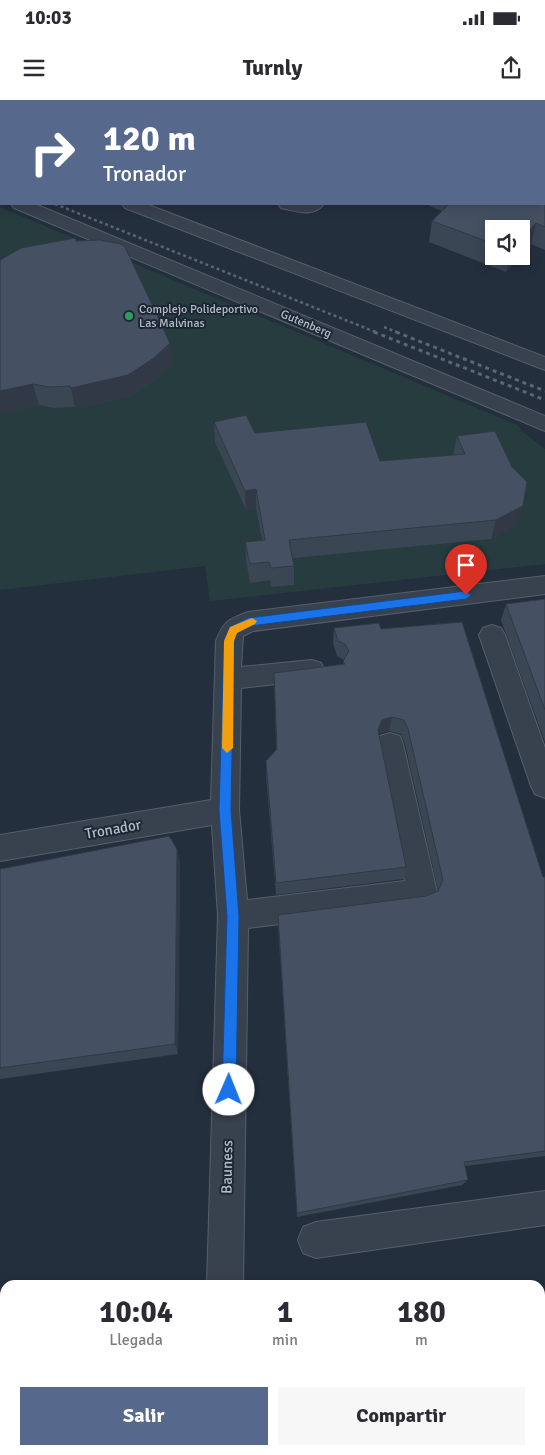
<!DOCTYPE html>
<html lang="es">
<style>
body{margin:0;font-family:Signika,sans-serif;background:#f7f7f7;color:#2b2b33;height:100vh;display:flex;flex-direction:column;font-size:19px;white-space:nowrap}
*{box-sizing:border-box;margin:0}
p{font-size:16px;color:#7c7c81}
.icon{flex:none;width:28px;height:28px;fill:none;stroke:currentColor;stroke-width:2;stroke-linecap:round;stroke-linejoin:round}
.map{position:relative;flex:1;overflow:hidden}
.side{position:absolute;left:0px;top:1180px;width:545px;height:175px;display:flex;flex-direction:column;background:#fff;border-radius:15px 15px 0 0;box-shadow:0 2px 12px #0003}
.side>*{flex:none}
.top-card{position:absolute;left:0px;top:0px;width:545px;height:105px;box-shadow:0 2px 12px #0003;background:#56698c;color:#fff;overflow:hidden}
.buttons{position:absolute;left:485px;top:120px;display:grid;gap:10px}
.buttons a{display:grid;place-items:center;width:45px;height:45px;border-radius:0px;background:#fff;box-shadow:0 2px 12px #0003;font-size:25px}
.pin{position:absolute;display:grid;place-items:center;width:42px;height:42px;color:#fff;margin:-51px -21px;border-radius:50% 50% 50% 0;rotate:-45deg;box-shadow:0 0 5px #0007}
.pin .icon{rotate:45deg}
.me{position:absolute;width:55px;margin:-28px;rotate:1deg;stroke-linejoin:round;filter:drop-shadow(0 0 4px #0008)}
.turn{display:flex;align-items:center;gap:18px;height:105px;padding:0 20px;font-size:22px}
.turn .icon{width:65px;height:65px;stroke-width:2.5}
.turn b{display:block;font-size:35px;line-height:42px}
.eta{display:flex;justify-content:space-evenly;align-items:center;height:85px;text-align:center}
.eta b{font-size:30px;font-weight:700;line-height:35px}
.cta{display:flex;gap:10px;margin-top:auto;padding:10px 20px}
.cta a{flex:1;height:58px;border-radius:0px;background:#56698c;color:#fff;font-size:20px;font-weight:700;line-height:58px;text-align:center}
.cta a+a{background:#f7f7f7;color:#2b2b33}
.status{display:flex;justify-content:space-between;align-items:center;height:35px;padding:0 25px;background:#fff;direction:ltr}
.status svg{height:14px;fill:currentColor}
header{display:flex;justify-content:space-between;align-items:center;height:65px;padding:0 20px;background:#fff;font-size:22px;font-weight:700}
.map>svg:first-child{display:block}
.green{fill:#263c3f}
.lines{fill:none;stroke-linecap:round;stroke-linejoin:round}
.minor-casing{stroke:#565f6c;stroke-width:2}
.major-casing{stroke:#414a57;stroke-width:2}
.minor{fill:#38414e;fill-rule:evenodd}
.major{fill:#56606e;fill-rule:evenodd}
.rail-far1{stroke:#5a6575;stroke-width:2.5;stroke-dasharray:3 3;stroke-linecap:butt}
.rail{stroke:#5a6575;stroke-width:3;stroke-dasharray:4 4;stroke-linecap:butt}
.wall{fill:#3b4654}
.shaded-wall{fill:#303945}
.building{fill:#455162;stroke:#303945}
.route{fill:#1a73e8;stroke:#114b97}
.slow{fill:#f59e0b}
.leisure-dot{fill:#2e9e5b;stroke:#1d2633;stroke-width:2}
.labels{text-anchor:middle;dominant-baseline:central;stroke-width:4;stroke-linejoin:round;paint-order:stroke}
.far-poi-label{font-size:12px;fill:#b4bcc9;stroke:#1d2633;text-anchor:start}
.far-street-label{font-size:12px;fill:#b4bcc9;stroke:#1d2633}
.street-label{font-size:15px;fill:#b4bcc9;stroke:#1d2633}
</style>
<div class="status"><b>10:03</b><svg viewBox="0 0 49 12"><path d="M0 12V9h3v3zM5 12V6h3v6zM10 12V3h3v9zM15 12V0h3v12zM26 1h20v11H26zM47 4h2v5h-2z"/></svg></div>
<header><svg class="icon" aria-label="menu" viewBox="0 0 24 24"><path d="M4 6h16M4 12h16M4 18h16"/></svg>Turnly<svg class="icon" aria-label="share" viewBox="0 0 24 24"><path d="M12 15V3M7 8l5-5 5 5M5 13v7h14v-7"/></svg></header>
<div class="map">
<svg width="545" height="1355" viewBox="0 0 545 1355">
<rect width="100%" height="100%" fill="#242f3e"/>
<path class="green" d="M 0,107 L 517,325 L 523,332 L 545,349 L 545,464 L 210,501 L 205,466 L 0,490 Z"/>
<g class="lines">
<g class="minor-casing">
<path id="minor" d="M 0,48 L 1,48 L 1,59 L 0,59 Z
M 0,91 L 1,91 L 1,101 L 0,101 Z
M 11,104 L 35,104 L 545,316 L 545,331 L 14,108 Z
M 122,104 L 146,104 L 545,257 L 545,270 L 125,108 Z
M 278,104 L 324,104 C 314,118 295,111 281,108 Z
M 545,476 L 545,494 L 253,531 L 243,536 L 241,567 L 312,560 L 321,563 L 325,570 L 321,577 L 312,580 L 241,588 L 239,710 L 247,800 L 405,781 L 377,644 L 380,636 L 390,633 L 400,636 L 403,644 L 437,792 L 432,802 L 422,806 L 248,828 L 243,1185 L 207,1185 L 218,816 L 212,725 L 0,761 L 0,735 L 211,700 L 216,541 C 223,522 229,519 248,512 Z
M 492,525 L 501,528 L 505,535 L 545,648 L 545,698 L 535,694 L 531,686 L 479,535 L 483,528 Z
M 545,1091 L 545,1125 L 316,1158 L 303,1153 L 298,1140 L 303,1127 L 316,1122 Z
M 203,1350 L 243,1350 L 243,1355 L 203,1355 Z"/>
</g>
<g class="major-casing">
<path id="major" d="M 545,1205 L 545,1243 L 540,1244 L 540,1206 Z
M 5,1291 L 5,1329 L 0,1330 L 0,1292 Z"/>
</g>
<use href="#minor" class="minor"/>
<use href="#major" class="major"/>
<path class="rail-far1" d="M 55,104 L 378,233
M 384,227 L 399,233"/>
<path class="rail" d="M 374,232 L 545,300
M 396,232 L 545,291"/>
</g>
<path class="wall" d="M 125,0 L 252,0 L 256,1 L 125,1 Z
M 545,98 L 545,150 L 494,129 L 494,156 L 521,156 L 506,172 L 429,142 L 432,121 L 442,111 L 429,106 L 429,104 L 544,104 Z
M 76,141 L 170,243 L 172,264 L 157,280 L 131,296 L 75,309 L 74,307 L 54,308 L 39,305 L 0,313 L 0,160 Z
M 214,322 L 255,333 L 380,361 L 453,355 L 457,336 L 517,425 L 491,439 L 293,458 L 294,466 L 294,485 L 271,487 L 270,480 L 250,483 L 246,461 L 245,442 L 262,440 L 256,408 L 246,410 L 215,342 Z
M 545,499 L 545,642 L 501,520 L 506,504 Z
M 334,528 L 381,529 L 543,777 L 545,777 L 545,1056 L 465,1066 L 468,1080 L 462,1085 L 297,1117 L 278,826 L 278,815 L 426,796 L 438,791 L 438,790 L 405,644 L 401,634 L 389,631 L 379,634 L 379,636 L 406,767 L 403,779 L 276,795 L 266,675 L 266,661 L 276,650 L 274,573 L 343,565 L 344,560 L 337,556 L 333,543 Z
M 177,749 L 180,764 L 178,954 L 0,979 L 0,769 Z"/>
<path class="shaded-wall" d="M 400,0 L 421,0 L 420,1 L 398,1 Z
M 536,123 L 531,145 L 521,155 L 521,139 Z
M 509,156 L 521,156 L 506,172 Z
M 170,243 L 172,264 L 157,280 L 131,296 L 75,309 L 71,288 Z
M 33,284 L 39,305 L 0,313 L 0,291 Z
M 256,389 L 256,408 L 246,410 L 245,391 Z
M 523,406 L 517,425 L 491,439 L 496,420 Z
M 392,617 L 389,631 L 379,634 L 375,644 L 378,630 L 382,620 Z
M 177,749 L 180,764 L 178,954 L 175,944 Z"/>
<path class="building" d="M 151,0 L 252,0 L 256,1 L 155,1 Z
M 363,0 L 400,0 L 398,1 L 362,1 Z
M 544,98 L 545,98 L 545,127 L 536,123 L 521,139 L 521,129 L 494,129 L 494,144 L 432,121 L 449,104 L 544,104 Z
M 75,138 L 76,141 L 100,140 L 121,144 L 125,147 L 170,243 L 154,258 L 128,275 L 71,288 L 70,286 L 49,287 L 33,284 L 0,291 L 0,160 L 21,148 Z
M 246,315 L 255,333 L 366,322 L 380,361 L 465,354 L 457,336 L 495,331 L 512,367 L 527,382 L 523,406 L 496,420 L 289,440 L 294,466 L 271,468 L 269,462 L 250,464 L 245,442 L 265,440 L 256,389 L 245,391 L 214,322 Z
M 545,499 L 545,610 L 506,504 Z
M 462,522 L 543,777 L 545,777 L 545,1051 L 464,1062 L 468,1080 L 297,1113 L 278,815 L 426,796 L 438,791 L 443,780 L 408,629 L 404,620 L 392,617 L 382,620 L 378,630 L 406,767 L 276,783 L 266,661 L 277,649 L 274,573 L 345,564 L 343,561 L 349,551 L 345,544 L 338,541 L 334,528 L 379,523 L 381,529 Z
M 169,736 L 177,749 L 175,944 L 0,968 L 0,769 Z"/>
<path class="route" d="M 466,491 L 471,495 L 466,499 L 250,526 L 237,533 L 234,541 L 231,710 L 239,816 L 236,990 L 234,995 L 229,997 L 224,995 L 222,990 L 227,816 L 219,710 L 224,541 L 230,527 L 248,518 Z"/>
<path class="slow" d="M 252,518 L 257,521 L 255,524 L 237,533 L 234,541 L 233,648 L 227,653 L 222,648 L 224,541 L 230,527 Z"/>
<circle class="leisure-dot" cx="129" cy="216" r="5"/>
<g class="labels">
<g class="far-poi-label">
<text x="139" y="209">Complejo Polideportivo<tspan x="139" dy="14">Las Malvinas</tspan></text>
</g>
<g class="far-street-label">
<text transform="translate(306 224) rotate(23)">Gutenberg</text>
</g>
<g class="street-label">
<text transform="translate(113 729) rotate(-10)">Tronador</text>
<text transform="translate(227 1067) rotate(-89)">Bauness</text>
</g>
</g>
</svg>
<div class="buttons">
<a><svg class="icon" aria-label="sound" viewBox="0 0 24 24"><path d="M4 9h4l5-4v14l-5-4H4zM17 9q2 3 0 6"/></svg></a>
</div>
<div class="pin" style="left:466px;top:495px;background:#d93025"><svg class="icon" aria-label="arrive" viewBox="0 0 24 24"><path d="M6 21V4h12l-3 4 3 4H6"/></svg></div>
<svg class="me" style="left:229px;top:990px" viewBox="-20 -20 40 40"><circle r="19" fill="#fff"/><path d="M0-13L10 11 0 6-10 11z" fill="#1a73e8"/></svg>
<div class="top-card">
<div class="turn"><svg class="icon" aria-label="right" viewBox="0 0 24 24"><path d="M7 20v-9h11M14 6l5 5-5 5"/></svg><div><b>120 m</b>Tronador</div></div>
</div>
<section class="side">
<div class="eta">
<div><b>10:04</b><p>Llegada</p></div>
<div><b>1</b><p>min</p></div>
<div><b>180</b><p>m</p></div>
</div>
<div class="cta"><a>Salir</a><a>Compartir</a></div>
</section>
</div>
